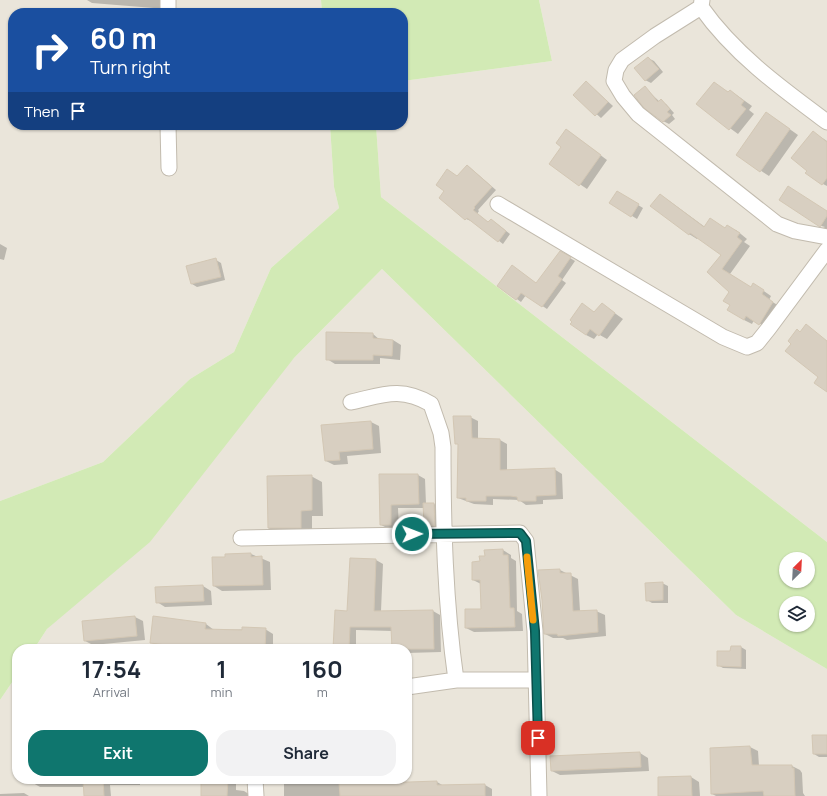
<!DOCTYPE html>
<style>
body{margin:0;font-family:Manrope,sans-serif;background:#f2f2f3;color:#1f2937;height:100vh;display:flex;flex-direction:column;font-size:15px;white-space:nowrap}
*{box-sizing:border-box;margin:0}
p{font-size:13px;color:#747a83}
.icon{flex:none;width:22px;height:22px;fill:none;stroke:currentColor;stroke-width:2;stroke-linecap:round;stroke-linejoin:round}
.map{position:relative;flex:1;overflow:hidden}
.details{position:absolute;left:12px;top:644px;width:400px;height:140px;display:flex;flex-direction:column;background:#fff;border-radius:16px;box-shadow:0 1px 3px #0004}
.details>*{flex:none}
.banner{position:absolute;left:8px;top:8px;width:400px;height:122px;border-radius:16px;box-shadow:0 1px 3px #0004;background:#1a4fa0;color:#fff;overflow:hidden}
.needle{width:26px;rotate:24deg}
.tools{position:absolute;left:779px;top:552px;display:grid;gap:8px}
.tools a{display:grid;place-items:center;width:36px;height:36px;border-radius:50%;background:#fff;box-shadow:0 1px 3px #0004;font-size:20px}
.pin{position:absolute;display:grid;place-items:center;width:34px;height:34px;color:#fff;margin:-17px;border-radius:8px;box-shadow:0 2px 6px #0006}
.me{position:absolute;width:44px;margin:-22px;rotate:89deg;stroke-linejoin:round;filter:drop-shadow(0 0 3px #0008)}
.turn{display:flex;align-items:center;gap:14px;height:84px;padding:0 16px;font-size:18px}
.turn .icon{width:52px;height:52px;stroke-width:2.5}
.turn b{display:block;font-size:28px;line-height:34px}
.then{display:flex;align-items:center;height:38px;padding:0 16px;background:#0003;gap:8px;font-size:15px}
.eta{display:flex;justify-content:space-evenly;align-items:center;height:68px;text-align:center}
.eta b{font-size:24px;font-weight:700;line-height:28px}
.action{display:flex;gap:8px;margin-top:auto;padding:8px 16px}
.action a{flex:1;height:46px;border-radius:16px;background:#0f766e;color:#fff;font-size:16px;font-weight:700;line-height:46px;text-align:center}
.action a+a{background:#f2f2f3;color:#1f2937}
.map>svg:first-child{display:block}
.residential{fill:#eae5da}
.green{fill:#d2eab5;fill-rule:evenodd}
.shadow{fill:#0003}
.building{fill:#d8cfc1;stroke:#d3c7b4}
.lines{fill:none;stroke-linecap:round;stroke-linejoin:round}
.street-casing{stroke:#c2bbae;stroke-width:17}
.street{stroke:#fff;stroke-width:15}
.route-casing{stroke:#0a4d48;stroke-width:10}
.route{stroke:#0f766e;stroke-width:7}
.slow{stroke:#f59e0b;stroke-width:7}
</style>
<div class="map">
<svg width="827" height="796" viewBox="0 0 827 796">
<rect width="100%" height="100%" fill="#f6f3ec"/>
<path class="residential" d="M 0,0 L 321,0 L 322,13 L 13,13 L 13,125 L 330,125 L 334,187 L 339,208 L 271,268 L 234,352 L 190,379 L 103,462 L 0,501 Z
M 539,0 L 827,0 L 827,542 L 381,197 L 376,125 L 403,125 L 403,81 L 552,61 Z
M 382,269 L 736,615 L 827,669 L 827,796 L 0,796 L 0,700 L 17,675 L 17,779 L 407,779 L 407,649 L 34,649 L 47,629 L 294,358 Z"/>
<path class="green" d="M 321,0 L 539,0 L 552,61 L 403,81 L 403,13 L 322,13 Z
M 330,125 L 376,125 L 381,197 L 827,542 L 827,669 L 736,615 L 382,269 L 294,358 L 150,542 L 47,629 L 34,649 L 17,649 L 17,675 L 0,700 L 0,501 L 103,462 L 190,379 L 234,352 L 271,268 L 339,208 L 334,187 ZM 786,559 L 808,559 L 808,581 L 786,581 ZM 786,603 L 808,603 L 808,625 L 786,625 Z"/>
<path class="shadow" d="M 87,0 L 166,0 L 166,9 L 92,3 Z
M 648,58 L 654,61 L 663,72 L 651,83 L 645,80 Z
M 586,82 L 613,106 L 601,118 L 575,95 Z
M 714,83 L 729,93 L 730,91 L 738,96 L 752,106 L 749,110 L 754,114 L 738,134 L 697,104 Z
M 645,88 L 660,102 L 666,104 L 674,113 L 672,115 L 675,119 L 669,124 L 663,121 Z
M 774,118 L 798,135 L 769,176 L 737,155 Z
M 567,130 L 607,160 L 587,189 L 550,164 L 563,146 Z
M 813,132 L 827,141 L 827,186 L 823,184 Z
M 468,166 L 496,190 L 478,210 L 479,211 L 477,214 L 489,223 L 496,223 L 510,234 L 503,244 L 472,220 L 471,221 L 466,219 L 458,177 Z
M 617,192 L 643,208 L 637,219 L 611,203 Z
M 668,200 L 705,227 L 736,230 L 747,239 L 744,242 L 750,246 L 730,274 L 751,288 L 761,289 L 771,296 L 769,300 L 781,307 L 767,328 L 754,320 L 752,324 L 744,320 L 731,305 L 731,291 L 708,272 L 723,255 L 698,237 L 697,239 L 689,234 Z
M 827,212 L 827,230 L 823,228 L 825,227 L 818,225 Z
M 0,236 L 0,244 L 7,248 L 4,260 L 0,259 Z
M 560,252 L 575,261 L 562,280 L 566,283 L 547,309 L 526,295 L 521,302 L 498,285 L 537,284 Z
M 216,260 L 221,263 L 225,280 L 197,287 L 192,284 L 188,267 Z
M 602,304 L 623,319 L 607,339 L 598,334 L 594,339 L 586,335 L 583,305 L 595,313 Z
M 373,334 L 380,340 L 393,340 L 401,345 L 400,360 L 380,358 L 380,364 L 335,364 L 327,359 Z
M 470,417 L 478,421 L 478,439 L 500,440 L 507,444 L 507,471 L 554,469 L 562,474 L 563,499 L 543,500 L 543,504 L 526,505 L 519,500 L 493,499 L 493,505 L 474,504 L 458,498 L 459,445 L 456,443 Z
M 371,422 L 379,426 L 381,453 L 347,456 L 348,464 L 334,465 L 326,461 Z
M 380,475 L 418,475 L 425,479 L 426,504 L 434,504 L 439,507 L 440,528 L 430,528 L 425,525 L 424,508 L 398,508 L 399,529 L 389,529 L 381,525 Z
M 311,476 L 322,482 L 323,516 L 312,516 L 312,534 L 279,534 L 268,528 Z
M 503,550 L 511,555 L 511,558 L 516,561 L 517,611 L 522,614 L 523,631 L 474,632 L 466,628 L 482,610 L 481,584 L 473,580 L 481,562 L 486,557 Z
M 251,554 L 270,562 L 271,590 L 222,591 L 214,586 L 226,558 Z
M 376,560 L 383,564 L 381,611 L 433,611 L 440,615 L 441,652 L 407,653 L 407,649 L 393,649 L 392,631 L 356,630 L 356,649 L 335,649 L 348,612 Z
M 560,570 L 578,579 L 580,611 L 596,611 L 605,615 L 606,636 L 567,640 L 563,638 L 553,638 L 545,634 L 543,600 Z
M 662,583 L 668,586 L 668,603 L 652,603 L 647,600 Z
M 203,586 L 211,591 L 212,605 L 165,607 L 157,602 Z
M 135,617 L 143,621 L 145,640 L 93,645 L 85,641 Z
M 206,624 L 214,630 L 265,629 L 273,634 L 273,649 L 175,649 L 159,647 L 151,642 Z
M 732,647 L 741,647 L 746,650 L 746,669 L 723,668 L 718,665 L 731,652 Z
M 827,736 L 827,757 L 819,757 L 814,754 Z
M 750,747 L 758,751 L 759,766 L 792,766 L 800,770 L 802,773 L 803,793 L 805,796 L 716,796 L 712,794 L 711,748 Z
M 640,753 L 648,758 L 649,771 L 560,775 L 552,771 Z
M 691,777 L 699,782 L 700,796 L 659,796 Z
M 33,779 L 140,779 L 140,785 L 110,785 L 111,796 L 85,796 L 84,787 L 40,787 L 33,783 Z
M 202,779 L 236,779 L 236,790 L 244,791 L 252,796 L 201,796 Z
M 284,779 L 392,779 L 392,784 L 437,782 L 444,786 L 485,785 L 492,789 L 492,796 L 284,796 Z
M 24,793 L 29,796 L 0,796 L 0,794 Z"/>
<path class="building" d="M 648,57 L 659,69 L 645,81 L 634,68 Z
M 586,81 L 608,102 L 595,116 L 573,95 Z
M 714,82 L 728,92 L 730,90 L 744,101 L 741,105 L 746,109 L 729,130 L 696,104 Z
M 645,86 L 658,102 L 661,99 L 670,109 L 667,112 L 671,115 L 663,122 L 644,108 L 634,95 Z
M 766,112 L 790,129 L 760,172 L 736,155 Z
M 566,129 L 601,155 L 579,186 L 549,164 L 561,147 L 556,143 Z
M 813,131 L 827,142 L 827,178 L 822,185 L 805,173 L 807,171 L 791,158 Z
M 467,165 L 492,187 L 474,207 L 475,208 L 473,210 L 488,222 L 491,219 L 506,231 L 498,242 L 467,218 L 465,220 L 439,198 L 444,191 L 436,185 L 447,169 L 457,176 Z
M 788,186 L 827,211 L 827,216 L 820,227 L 779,200 Z
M 617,191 L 639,204 L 631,217 L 609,203 Z
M 660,194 L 704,227 L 710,218 L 725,228 L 727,225 L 740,233 L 737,237 L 742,241 L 722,269 L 751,287 L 753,283 L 764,290 L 762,294 L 773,302 L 759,325 L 746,316 L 744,320 L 727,310 L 730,305 L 723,301 L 729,292 L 707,272 L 721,255 L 690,233 L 689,235 L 650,206 Z
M 560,251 L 571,257 L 558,276 L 562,279 L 542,307 L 521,293 L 516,300 L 497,286 L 512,265 L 536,283 Z
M 216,258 L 221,277 L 191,284 L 186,266 Z
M 582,303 L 594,312 L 602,303 L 615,313 L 599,336 L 590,329 L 586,335 L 570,324 L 572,322 L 570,320 Z
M 806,324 L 827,341 L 827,392 L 814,383 L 818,377 L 785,351 L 791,344 L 788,341 L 797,329 L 800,332 Z
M 326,332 L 373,333 L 373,338 L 393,340 L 392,356 L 373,355 L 373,360 L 326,360 Z
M 453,416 L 471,416 L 472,438 L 500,439 L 500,470 L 555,468 L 556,495 L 536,496 L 536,501 L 518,501 L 517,497 L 510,496 L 486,496 L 486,501 L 466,501 L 466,498 L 457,498 L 458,444 L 455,444 Z
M 371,421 L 373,449 L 339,452 L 340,460 L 325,461 L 321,425 Z
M 379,474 L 418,474 L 419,504 L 391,505 L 391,525 L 380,525 Z
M 312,475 L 312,510 L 301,511 L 301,528 L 268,528 L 267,476 Z
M 423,503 L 434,503 L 435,526 L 424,526 Z
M 503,549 L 503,555 L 508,555 L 510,608 L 514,608 L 515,627 L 465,628 L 465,609 L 481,609 L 480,580 L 472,580 L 472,562 L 480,561 L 479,556 L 485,556 L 484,550 Z
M 251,553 L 251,557 L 262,556 L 263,585 L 213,586 L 212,557 L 225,557 L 225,554 Z
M 350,558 L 376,559 L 374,611 L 433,610 L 434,649 L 392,649 L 391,627 L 350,627 L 349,649 L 333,649 L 335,610 L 347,611 Z
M 560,569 L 560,573 L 571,573 L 573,611 L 597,610 L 598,632 L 558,636 L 557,634 L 544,634 L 542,600 L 538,570 Z
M 663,582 L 663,600 L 646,601 L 645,583 Z
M 203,585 L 204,601 L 156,603 L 155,587 Z
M 135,616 L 137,636 L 84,641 L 82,621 Z
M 153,616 L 206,623 L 205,629 L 242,630 L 242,627 L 266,628 L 265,649 L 197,649 L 150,643 Z
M 731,646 L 741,646 L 741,667 L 717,666 L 717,651 L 730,651 Z
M 812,735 L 827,735 L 827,754 L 813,754 Z
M 750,746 L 752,765 L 792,765 L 792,768 L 794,768 L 795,796 L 764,796 L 763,791 L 711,794 L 710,748 Z
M 640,752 L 641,767 L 551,771 L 550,756 Z
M 691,776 L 692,796 L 658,796 L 658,777 Z
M 83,779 L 103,779 L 104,796 L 84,796 Z
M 201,779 L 228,779 L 227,796 L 201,796 Z
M 381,781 L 381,783 L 437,781 L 437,785 L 485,784 L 485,796 L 340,796 L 339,783 Z"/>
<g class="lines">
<g class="street-casing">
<path id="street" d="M 702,0 L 701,7 C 734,54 781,88 827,122
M 701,7 L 655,36 L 622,60 L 616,70 L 614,81 L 623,96 L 638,114 L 777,224 L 795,231 L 827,237
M 168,13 L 168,0
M 168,125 L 169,168
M 498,204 L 723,337 L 747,347 L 757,343 L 769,328 L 827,250
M 351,402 C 383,395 400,386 431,404 L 441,433 L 443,447 C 443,526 445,602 456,680
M 241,538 L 520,533 L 526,541 L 535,631 L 539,796
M 407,687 L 456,680 L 536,680
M 255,779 L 256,796"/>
</g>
<use href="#street" class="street"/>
</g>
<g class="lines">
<g class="route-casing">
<path id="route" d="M 412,534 L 520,533 L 526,541 L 535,631 L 538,738"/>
</g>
<use href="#route" class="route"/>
<path class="slow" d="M 527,557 L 533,620"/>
</g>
</svg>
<div class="tools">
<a><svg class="needle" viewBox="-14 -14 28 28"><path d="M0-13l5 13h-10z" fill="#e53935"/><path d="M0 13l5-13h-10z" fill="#747a83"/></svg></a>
<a><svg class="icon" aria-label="layers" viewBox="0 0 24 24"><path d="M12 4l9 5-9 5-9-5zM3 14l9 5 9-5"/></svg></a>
</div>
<div class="pin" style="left:538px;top:738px;background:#d93025"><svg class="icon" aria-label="arrive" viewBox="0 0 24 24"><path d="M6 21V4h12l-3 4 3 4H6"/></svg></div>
<svg class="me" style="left:412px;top:534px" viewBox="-20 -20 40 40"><circle r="17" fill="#0f766e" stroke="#fff" stroke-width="3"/><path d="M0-11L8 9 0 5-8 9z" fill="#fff"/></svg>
<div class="banner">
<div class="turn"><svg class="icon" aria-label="right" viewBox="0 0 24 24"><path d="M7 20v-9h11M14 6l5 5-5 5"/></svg><div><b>60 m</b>Turn right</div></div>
<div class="then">Then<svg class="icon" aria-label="arrive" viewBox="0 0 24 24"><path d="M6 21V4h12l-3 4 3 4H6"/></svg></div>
</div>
<section class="details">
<div class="eta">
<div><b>17:54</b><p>Arrival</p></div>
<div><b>1</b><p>min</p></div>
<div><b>160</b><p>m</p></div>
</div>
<div class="action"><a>Exit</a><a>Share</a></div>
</section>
</div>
